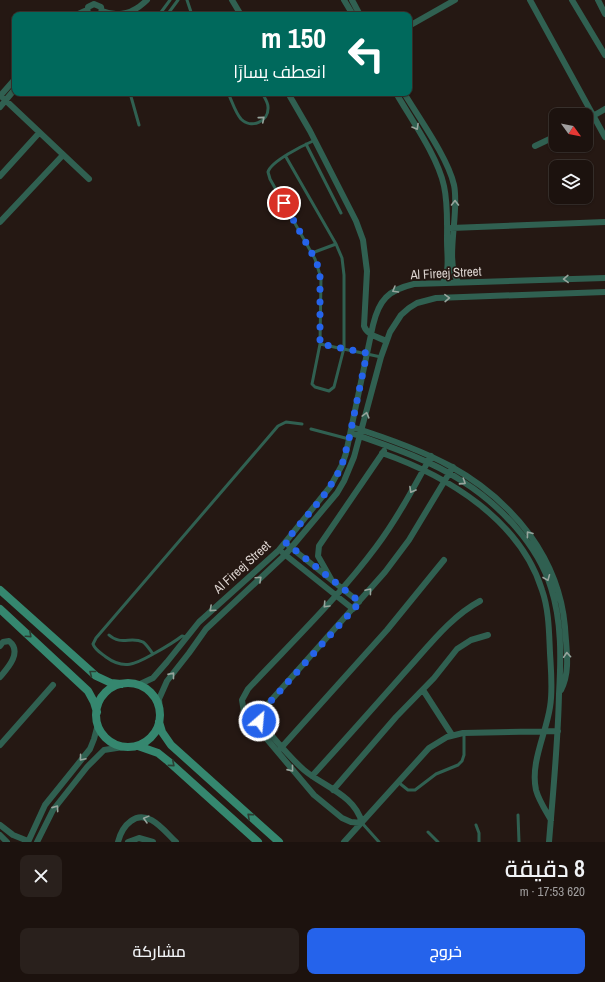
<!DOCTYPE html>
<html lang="ar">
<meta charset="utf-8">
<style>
body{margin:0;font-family:"Archivo Narrow",Cairo,sans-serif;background:#29201c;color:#f1f3f6;direction:rtl;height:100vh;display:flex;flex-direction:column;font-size:15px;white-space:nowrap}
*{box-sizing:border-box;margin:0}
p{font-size:13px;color:#a09e9e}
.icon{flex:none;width:22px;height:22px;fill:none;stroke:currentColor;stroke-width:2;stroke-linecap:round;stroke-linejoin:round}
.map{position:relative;height:842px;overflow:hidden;direction:ltr}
.drawer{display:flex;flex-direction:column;background:#1c120e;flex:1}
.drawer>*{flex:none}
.guide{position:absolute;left:12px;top:12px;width:400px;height:84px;border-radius:8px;box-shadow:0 1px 3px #0004,0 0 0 1px #3a322e;direction:rtl;background:#00695c;color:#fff;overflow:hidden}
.needle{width:26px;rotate:123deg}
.fabs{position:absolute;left:549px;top:108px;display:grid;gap:8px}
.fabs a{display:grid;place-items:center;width:44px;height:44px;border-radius:8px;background:#1c120e;box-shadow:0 1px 3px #0004,0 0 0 1px #3a322e;font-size:20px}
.pin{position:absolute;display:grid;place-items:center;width:34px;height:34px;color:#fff;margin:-17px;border:2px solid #fff;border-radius:50%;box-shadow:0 1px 4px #0007}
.me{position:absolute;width:44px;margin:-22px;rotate:27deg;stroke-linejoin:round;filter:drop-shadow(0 0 3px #0008)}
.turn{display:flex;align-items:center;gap:14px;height:84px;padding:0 20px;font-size:18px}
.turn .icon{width:52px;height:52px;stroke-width:2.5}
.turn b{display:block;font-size:28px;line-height:34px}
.round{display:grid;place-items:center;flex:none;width:42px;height:42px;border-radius:8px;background:#29201c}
.headline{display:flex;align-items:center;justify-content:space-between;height:68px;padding:0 20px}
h1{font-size:24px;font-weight:600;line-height:30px}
.action{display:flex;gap:8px;margin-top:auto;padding:8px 20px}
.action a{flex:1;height:46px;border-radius:8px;background:#2563eb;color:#fff;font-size:16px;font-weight:600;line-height:46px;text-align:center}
.action a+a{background:#29201c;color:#f1f3f6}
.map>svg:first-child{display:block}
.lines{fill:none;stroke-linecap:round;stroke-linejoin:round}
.lane{stroke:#306051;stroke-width:3}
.street{stroke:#306051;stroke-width:6}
.secondary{stroke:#35876f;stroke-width:8}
.oneway{stroke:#97a59d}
.oneway2{stroke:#2b3f33}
.route{stroke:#2563eb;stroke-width:7;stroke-dasharray:0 12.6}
.labels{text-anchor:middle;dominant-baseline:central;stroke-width:3.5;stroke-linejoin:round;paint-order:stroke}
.street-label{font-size:13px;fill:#dcd3cf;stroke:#251813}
</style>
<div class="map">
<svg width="605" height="842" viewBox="0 0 605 842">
<rect width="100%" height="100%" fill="#251813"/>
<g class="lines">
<path class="lane" d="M 187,0 L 192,15
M 159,15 L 170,0
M 167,15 L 178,0
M 130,93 L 139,125
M 228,93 C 232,101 235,112 241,119 C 251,129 269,122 268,107 C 268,102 264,97 262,93
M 306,144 L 341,213
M 286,157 L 336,244 L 342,258 L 344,275 L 344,348 L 334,387 L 329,391 L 315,387 L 312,384 L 320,344 L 321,278 L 315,259 L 270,179 L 268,172 C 271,161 304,145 315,140
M 312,253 L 336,244
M 320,344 L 381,357
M 311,429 L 349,439
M 109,635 C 121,646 131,636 143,642 C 147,645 150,650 153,654
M 186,637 L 182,636 C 173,643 164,648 155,653 C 137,663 125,671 106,657 C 101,653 95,650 93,644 L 96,638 L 278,426 L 286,422 L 302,424
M 398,782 L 408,790 L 415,790 L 436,774 L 458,765 L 462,761 L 464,755 L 464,734
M 518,815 L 519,842
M 362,823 L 379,842
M 476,825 L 479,833 L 479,842
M 428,832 L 438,842"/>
<path class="street" d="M 232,0 L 241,15
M 344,0 L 353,15
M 352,0 L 360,15
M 530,0 L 605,137
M 572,0 L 605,55
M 598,0 L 605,14
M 102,11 C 120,18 134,13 147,0
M 76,15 L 87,10
M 87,15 L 88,7 L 94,4 L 101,7 L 102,14
M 409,26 L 455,0
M 288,93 L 310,131 L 356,221 L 363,240 L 367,271 L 364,326 C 367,335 378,337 386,341
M 396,93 C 411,119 438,157 444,186 C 448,204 447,222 447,241 C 447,255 450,270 443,283
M 404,93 C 419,118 448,158 454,185 C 460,214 444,259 458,282
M 0,95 L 89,179
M 0,96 L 15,79
M 0,107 L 15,89
M 586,120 L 605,109
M 535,146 L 556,136
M 0,176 L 39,133
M 0,222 L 63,155
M 451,228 L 605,222
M 352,427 C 422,449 484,473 530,535 C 550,563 562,592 565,627 C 566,648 571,671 561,690
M 351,433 C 388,446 428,459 462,481 C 500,505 538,545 551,588 C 562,622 561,659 559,694 C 558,743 553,793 549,842
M 382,453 C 448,476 520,520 542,590 C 549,610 549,632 550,653 C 551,671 553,690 550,707 C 546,734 530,763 536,790 C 539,801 546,811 551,820
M 431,456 C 414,487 397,519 376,547 C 338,598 291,643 248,689 L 242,700 L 244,712 L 314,795 L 342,818 L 351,822 L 362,823 C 355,795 324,787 304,770 C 288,756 275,739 261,723 L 259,719 L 259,714 L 385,572 L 409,540 L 453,467
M 289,546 L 359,602
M 283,553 L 353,609
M 331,579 L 318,556 L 319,546 L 384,451
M 0,646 L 3,642 L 9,641 C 23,652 7,669 0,677
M 138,685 L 153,678 L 167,662 L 199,622 L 279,550 L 330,487 L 342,465 L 346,453 L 373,325 C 379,300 388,290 414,284 L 605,278
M 423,690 L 452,735
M 160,711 L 159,699 L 167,681 L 189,653 L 206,629 L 285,555 L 337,493 L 344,481 L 354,457 L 381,357 L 390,332 L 401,315 L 409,308 L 417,303 L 436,298 L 605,292
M 0,745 L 53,685
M 280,749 L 387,630 L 444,560
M 312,776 C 343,742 374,707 405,672 C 428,647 450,617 480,601
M 333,790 L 396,717 L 434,678 L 457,649 L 471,640 L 488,635
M 0,825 L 13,835 L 28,841
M 0,835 L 7,842
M 28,842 L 45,805 L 90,749 L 94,739 L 98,724
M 37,842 L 53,810 L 87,767 L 104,750 L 123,747
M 118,842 C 120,834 124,826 131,821 C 148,808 165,832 176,842
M 128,842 L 139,838 L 153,842
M 344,842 L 429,748 L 447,737 L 463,733 L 558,731"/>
<path class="secondary" d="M 0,590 L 96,676 L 111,683 L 121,684
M 0,609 L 88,691 L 94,702 L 97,712
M96 715a32 32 0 1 1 64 0a32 32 0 1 1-64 0Z
M 159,722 L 162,732 L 171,745 L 279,842
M 138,746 L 158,753 L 168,761 L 258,842"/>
</g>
<defs><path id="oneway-chevron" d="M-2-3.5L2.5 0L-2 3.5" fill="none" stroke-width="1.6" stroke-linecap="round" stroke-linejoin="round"/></defs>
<g class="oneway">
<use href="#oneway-chevron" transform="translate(262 119) rotate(-41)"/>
<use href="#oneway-chevron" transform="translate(416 127) rotate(60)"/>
<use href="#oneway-chevron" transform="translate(455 203) rotate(-90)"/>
<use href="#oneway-chevron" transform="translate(566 279) rotate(178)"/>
<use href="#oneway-chevron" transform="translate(395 290) rotate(150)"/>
<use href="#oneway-chevron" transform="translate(447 298) rotate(-2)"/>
<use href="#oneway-chevron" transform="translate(366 415) rotate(-75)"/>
<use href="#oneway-chevron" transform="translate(463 482) rotate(33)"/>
<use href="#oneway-chevron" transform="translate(412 490) rotate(119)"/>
<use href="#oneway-chevron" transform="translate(529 534) rotate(-127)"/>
<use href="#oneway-chevron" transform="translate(547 578) rotate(68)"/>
<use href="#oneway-chevron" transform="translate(259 579) rotate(-43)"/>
<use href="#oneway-chevron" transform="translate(369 591) rotate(-50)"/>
<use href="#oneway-chevron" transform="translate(326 605) rotate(133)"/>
<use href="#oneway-chevron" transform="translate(212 609) rotate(138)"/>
<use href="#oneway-chevron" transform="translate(567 655) rotate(-94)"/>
<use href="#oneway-chevron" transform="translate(172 675) rotate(-51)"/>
<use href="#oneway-chevron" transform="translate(82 758) rotate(130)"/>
<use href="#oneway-chevron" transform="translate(291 769) rotate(51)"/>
<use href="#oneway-chevron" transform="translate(56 808) rotate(-55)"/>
<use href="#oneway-chevron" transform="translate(146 819) rotate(-165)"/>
</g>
<g class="oneway2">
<use href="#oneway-chevron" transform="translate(29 635) rotate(42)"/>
<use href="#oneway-chevron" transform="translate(92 673) rotate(-142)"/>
<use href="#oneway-chevron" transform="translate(172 764) rotate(41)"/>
<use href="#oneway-chevron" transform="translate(250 816) rotate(-138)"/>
</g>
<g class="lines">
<path class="route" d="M 259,721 L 259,716 L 261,712 L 360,602 L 285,542 L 322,498 L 336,477 L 342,465 L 349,439 L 367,353 L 320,344 L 320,271 L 315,259 L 284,203"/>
</g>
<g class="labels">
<g class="street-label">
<text transform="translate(446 273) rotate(-3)">Al Fireej Street</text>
<text transform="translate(242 567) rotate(-42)">Al Fireej Street</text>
</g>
</g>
</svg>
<div class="fabs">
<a><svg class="needle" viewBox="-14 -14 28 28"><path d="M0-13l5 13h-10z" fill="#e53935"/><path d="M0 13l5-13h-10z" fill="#a09e9e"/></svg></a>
<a><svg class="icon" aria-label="layers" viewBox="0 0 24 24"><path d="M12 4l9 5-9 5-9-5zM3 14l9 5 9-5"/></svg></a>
</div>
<div class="pin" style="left:284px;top:203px;background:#d93025"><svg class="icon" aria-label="arrive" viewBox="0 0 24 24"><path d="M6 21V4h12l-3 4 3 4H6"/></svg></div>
<svg class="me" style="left:259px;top:721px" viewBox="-20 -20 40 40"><circle r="17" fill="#2563eb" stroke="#fff" stroke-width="3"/><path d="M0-11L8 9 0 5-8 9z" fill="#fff"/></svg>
<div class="guide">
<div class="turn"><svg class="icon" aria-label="left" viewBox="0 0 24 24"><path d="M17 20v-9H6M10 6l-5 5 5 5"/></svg><div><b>150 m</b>انعطف يسارًا</div></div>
</div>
</div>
<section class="drawer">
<div class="headline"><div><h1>8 دقيقة</h1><p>620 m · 17:53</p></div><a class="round"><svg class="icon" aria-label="close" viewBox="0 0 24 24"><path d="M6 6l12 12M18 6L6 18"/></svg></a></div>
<div class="action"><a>خروج</a><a>مشاركة</a></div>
</section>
